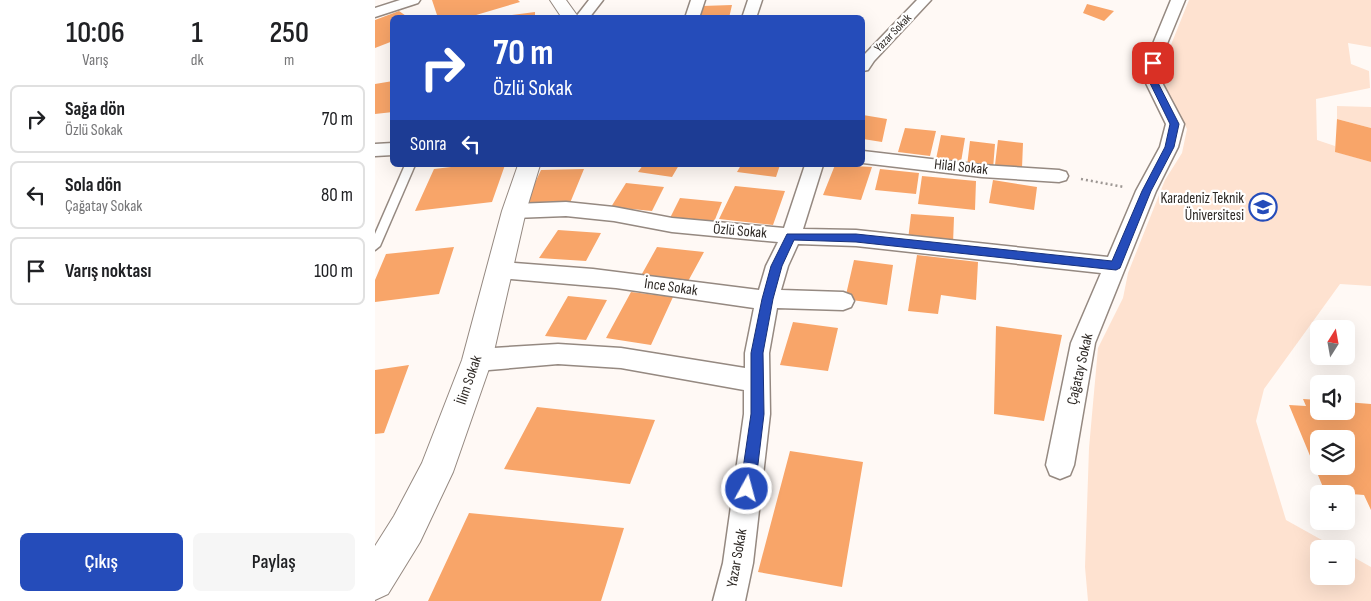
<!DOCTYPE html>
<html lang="tr">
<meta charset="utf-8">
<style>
body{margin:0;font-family:"Sofia Sans Condensed",sans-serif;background:#f6f6f6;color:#202124;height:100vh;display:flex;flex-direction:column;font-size:19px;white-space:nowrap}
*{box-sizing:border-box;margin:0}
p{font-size:16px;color:#757577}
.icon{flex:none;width:28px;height:28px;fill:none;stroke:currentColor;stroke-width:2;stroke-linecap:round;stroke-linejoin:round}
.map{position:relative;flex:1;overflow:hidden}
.details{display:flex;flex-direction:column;background:#fff;width:375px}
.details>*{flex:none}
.guide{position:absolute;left:15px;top:15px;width:475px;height:152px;border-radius:8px;box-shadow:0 5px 20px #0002;background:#254cba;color:#fff;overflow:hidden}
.needle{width:32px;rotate:11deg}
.fabs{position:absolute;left:935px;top:320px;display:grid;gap:10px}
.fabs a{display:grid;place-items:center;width:45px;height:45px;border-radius:8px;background:#fff;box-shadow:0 5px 20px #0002;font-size:25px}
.pin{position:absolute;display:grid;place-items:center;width:42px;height:42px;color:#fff;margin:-21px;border-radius:10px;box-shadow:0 2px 8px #0006}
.me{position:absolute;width:55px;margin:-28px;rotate:7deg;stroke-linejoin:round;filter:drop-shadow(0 0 4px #0008)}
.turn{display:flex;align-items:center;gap:18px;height:105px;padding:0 20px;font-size:22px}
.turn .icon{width:65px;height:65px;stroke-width:2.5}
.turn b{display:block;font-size:35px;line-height:42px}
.then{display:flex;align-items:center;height:48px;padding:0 20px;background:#0003;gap:10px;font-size:19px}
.eta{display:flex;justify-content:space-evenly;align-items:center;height:85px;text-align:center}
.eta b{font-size:30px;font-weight:600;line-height:35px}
.button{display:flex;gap:10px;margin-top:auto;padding:10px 20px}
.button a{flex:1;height:58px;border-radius:8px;background:#254cba;color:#fff;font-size:20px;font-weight:600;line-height:58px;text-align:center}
.button a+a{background:#f6f6f6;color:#202124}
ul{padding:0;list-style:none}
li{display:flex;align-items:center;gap:15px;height:68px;margin:0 10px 8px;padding:0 10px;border:2px solid #e0e0e0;border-radius:8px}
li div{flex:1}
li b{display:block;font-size:19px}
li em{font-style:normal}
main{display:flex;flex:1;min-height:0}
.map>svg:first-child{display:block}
.green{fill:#fee2d0}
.building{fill:#f8a569;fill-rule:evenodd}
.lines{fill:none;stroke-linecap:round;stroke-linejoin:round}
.lane-casing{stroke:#958981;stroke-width:3}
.street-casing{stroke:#958981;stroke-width:3}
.secondary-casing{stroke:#958981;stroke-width:2}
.path{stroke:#9d9793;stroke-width:2.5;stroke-dasharray:2 3;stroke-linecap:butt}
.lane{fill:#fff;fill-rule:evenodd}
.street{fill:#fff;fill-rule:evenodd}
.secondary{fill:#fff;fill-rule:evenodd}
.route{fill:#254cba;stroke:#183179}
.labels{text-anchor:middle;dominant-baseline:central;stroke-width:4.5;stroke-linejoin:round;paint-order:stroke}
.far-street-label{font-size:12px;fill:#2e2925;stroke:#fff}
.street-label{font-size:15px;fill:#2e2925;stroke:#fff}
.poi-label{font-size:15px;fill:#2e2925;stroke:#fff;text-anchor:end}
</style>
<main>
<section class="details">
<div class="eta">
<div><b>10:06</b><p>Varış</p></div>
<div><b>1</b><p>dk</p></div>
<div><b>250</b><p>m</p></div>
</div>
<ul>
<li><svg class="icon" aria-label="right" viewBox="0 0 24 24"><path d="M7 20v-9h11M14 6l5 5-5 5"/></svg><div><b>Sağa dön</b><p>Özlü Sokak</p></div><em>70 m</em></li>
<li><svg class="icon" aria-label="left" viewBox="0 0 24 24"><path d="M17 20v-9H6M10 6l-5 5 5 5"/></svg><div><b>Sola dön</b><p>Çağatay Sokak</p></div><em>80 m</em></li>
<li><svg class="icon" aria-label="arrive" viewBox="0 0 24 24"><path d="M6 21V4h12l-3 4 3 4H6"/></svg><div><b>Varış noktası</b></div><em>100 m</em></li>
</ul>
<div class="button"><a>Çıkış</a><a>Paylaş</a></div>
</section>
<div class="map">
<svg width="996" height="601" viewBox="0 0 996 601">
<rect width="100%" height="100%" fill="#fff9f5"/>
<path class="green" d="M 814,0 L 996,0 L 996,47 L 973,43 L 976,64 L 994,71 L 995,88 L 941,99 L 942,140 L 960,146 L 961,152 L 996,162 L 996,286 L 965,284 L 889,389 L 881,421 L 911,520 L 963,549 L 944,549 L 944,576 L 971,576 L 971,553 L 996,567 L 996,601 L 713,601 L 710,567 L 714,448 L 723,348 L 748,298 L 753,273 L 790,180 L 807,153 L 812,129 L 783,77 Z
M 962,106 L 996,107 L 996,128 L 962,119 Z"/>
<path class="building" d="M 57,0 L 143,0 L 145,2 L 91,18 L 63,18 Z
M 712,4 L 739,11 L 729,21 L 708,13 Z
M 357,5 L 354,18 L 323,18 L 327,6 Z
M 24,11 L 34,18 L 18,18 L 18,41 L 0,48 L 0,20 Z
M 160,12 L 160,18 L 130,18 L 130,16 Z
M 436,15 L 468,16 L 468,18 L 435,18 Z
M 18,81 L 18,112 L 0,114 L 0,84 Z
M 488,115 L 512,119 L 507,142 L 488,139 Z
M 962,119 L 996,128 L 996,162 L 960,152 Z
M 530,128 L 561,131 L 555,156 L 523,152 Z
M 566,135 L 590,138 L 586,162 L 561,159 Z
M 623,140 L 648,143 L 647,168 L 620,165 Z
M 595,141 L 620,144 L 618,169 L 592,166 Z
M 93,165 L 130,165 L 117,202 L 40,211 L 59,169 Z
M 268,165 L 304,165 L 297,177 L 263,172 Z
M 366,165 L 405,165 L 401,177 L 362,172 Z
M 460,165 L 497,167 L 486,200 L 448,195 Z
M 209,169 L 195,203 L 150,204 L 166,170 Z
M 505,169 L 544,173 L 541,194 L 500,190 Z
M 547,176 L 601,181 L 600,210 L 543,204 Z
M 618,180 L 662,187 L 659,210 L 614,203 Z
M 251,183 L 289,187 L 277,211 L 236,207 Z
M 360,186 L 410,191 L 398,225 L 344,219 Z
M 305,198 L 347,202 L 337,227 L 292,224 Z
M 536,214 L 579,217 L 578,244 L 533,240 Z
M 183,230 L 226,233 L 211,261 L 164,258 Z
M 79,247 L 64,294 L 0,302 L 0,280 L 11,254 Z
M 282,247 L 329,252 L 311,285 L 263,281 Z
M 542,255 L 603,262 L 601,300 L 566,295 L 563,314 L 533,311 Z
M 479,260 L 518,265 L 512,305 L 470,299 Z
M 256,292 L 298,297 L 276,345 L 231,338 Z
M 193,296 L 232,300 L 211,340 L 170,336 Z
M 418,322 L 463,328 L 453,371 L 405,365 Z
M 621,326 L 687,335 L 669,421 L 619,414 Z
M 34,365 L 9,433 L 0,434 L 0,370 Z
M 928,399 L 944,400 L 944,411 L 971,411 L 971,402 L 996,404 L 996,510 L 989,495 L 950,492 L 914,405 L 931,406 ZM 944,439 L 971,439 L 971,466 L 944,466 Z
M 162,407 L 280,420 L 255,484 L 129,469 Z
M 415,451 L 488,462 L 467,587 L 383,572 Z
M 94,513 L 249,528 L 226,601 L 53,601 Z"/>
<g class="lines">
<g class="lane-casing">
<path id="lane" d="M 30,165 L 40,165 L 5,246 L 0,250 L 0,234 Z"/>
</g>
<g class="street-casing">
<path id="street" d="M 25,0 L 45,0 L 43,3 L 0,17 L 0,8 Z
M 214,0 L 228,0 L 214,18 L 200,18 Z
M 316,0 L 330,0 L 324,18 L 310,18 Z
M 373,0 L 387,0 L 381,18 L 367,18 Z
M 542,0 L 556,0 L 499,61 L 493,70 L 488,71 L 488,56 Z
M 796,0 L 810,0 L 789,51 L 783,75 L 809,124 L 803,147 L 781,191 L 720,343 L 699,465 L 695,475 L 685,479 L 675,475 L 671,465 L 696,343 L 726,273 L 481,246 L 423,244 L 413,266 L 406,290 L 468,292 L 476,295 L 479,301 L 476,307 L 468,310 L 402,308 L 394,353 L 395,414 L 378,563 L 370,601 L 338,601 L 348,563 L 369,414 L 369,390 L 246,368 L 183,364 L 102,371 L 93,367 L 90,360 L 93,353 L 102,349 L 183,344 L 246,348 L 370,368 L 370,353 L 379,308 L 241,288 L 125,278 L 117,276 L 114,270 L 117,264 L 125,262 L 218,269 L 384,290 L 391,266 L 403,242 L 297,232 L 239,221 L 191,216 L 139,218 L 132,216 L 129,211 L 132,206 L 139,204 L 191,202 L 239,207 L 297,218 L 409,228 L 430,165 L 448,165 L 428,229 L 481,230 L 733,257 L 761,191 L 785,147 L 791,124 L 767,75 L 775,51 Z
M 18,143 L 18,155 L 0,156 L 0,144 Z
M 488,151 L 607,165 L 684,170 L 691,172 L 693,176 L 691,180 L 684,182 L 607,177 L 488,163 Z"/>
</g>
<g class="secondary-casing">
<path id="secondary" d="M 175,0 L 191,0 L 204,18 L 187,18 Z
M 143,165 L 165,165 L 151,211 L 117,360 L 78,472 L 45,542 L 13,594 L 0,600 L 0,546 L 19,516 L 47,463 L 87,360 L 127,211 Z"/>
</g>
<path class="path" d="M 706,179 L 749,187"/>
<use href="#lane" class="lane"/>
<use href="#street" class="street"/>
<use href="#secondary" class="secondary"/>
</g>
<path class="route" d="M 776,61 L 782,63 L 779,75 L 804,124 L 799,147 L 776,191 L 745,268 L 741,270 L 481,242 L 419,240 L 407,266 L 398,299 L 388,353 L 389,414 L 380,489 L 378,494 L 372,496 L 367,494 L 365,489 L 376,414 L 376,353 L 387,299 L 396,266 L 412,234 L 481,234 L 737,261 L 767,191 L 790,147 L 795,124 L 771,75 Z"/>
<defs>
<g id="university-ring" transform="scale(1.4375)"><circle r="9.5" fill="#fff" stroke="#254cba" stroke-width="1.5"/><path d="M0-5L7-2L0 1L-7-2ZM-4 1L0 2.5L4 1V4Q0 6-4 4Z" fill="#254cba"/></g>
</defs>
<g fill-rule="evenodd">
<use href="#university-ring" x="888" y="207"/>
</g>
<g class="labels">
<g class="far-street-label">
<text transform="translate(518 33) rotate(-46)">Yazar Sokak</text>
</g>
<g class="street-label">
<text transform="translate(586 167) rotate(6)">Hilal Sokak</text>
<text transform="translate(365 231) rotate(5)">Özlü Sokak</text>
<text transform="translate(296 287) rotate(8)">İnce Sokak</text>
<text transform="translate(705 369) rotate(-77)">Çağatay Sokak</text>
<text transform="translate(94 380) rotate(-71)">İlim Sokak</text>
<text transform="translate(362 558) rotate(-80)">Yazar Sokak</text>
</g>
<g class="poi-label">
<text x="869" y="198">Karadeniz Teknik<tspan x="869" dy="17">Üniversitesi</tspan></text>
</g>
</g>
</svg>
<div class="fabs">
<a><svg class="needle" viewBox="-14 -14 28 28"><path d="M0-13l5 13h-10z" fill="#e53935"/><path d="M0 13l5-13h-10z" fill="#757577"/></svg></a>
<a><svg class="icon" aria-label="sound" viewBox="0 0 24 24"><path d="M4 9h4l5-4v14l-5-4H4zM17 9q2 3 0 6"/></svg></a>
<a><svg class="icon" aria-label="layers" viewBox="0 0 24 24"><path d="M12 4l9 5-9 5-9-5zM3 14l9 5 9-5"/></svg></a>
<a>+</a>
<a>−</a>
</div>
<div class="pin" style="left:778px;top:63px;background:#d93025"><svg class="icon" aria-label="arrive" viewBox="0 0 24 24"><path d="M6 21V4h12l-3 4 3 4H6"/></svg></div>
<svg class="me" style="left:372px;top:489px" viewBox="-20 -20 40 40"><circle r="17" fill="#254cba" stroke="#fff" stroke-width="3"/><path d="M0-11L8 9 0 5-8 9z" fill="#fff"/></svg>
<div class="guide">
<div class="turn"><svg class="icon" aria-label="right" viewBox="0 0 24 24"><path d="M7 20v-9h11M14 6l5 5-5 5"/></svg><div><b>70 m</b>Özlü Sokak</div></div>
<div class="then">Sonra<svg class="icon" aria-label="left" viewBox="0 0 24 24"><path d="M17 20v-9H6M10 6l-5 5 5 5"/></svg></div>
</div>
</div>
</main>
